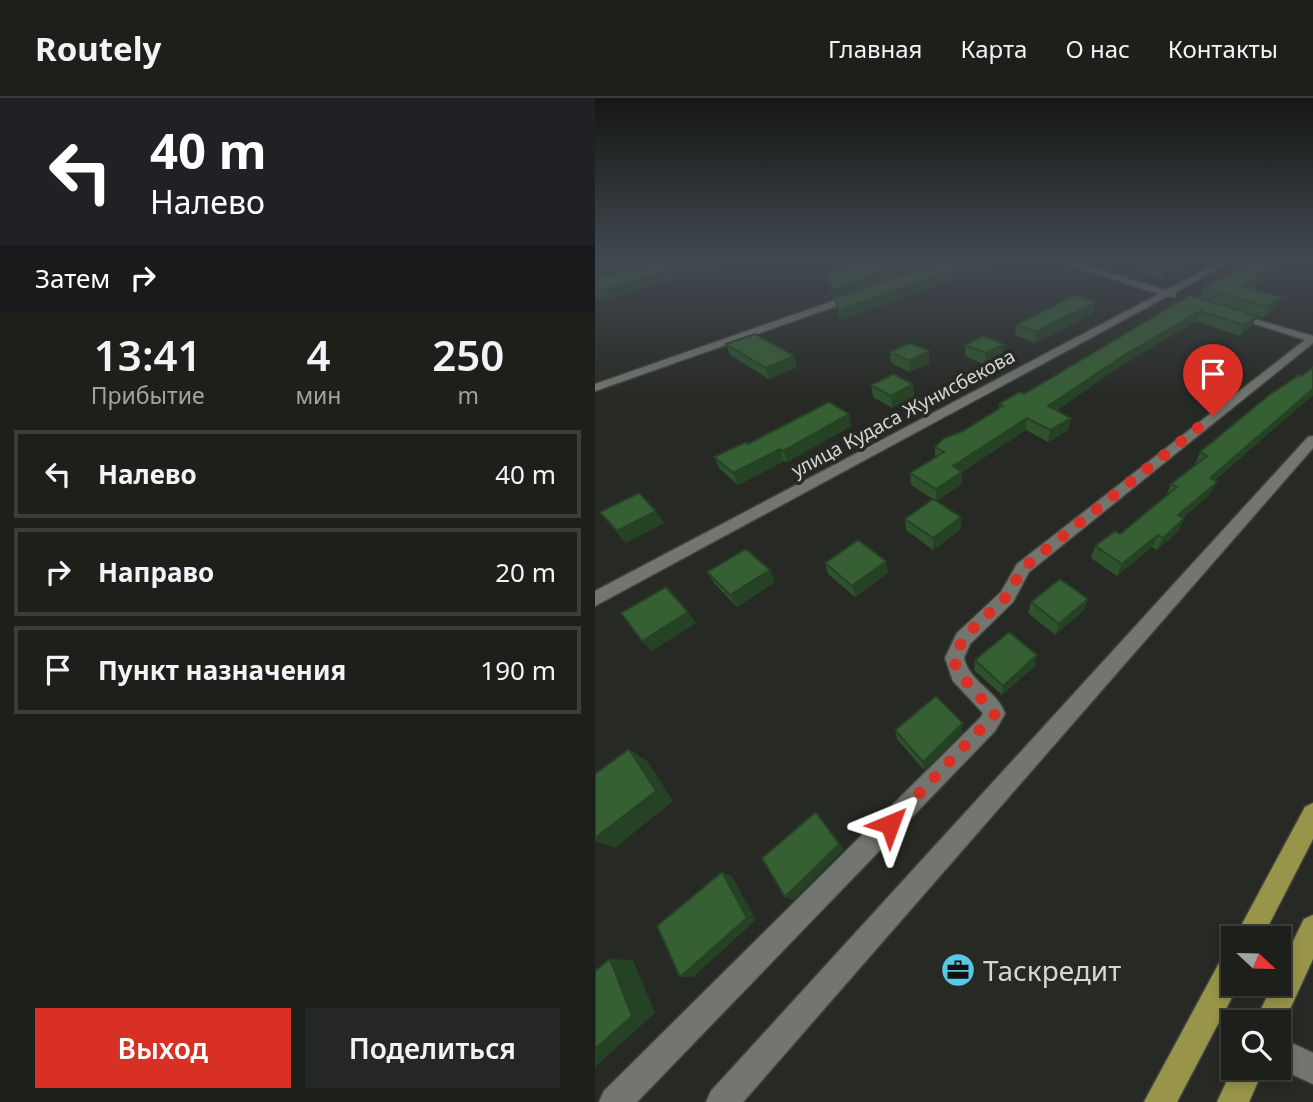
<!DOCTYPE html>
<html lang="ru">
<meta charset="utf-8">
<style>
body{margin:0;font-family:"Noto Sans",sans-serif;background:#252724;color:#f1f3f6;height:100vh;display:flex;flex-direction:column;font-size:26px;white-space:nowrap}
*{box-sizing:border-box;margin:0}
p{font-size:23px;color:#a0a2a3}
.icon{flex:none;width:38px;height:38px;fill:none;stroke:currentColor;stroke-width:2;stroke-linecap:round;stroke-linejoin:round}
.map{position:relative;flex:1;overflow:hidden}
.sheet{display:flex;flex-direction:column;background:#1d1f1b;width:595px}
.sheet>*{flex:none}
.guide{background:#202124;color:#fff;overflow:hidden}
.needle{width:46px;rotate:112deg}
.controls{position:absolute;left:626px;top:828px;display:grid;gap:14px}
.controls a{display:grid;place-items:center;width:70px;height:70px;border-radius:0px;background:#1d1f1b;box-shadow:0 4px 10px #0003,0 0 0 2px #3b3d3a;font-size:35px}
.pin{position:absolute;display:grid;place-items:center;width:60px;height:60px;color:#fff;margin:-72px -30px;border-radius:50% 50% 50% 0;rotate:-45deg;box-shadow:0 0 7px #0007}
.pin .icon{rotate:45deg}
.me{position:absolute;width:77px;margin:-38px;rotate:44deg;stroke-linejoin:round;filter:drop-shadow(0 0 5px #0008)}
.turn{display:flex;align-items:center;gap:24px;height:147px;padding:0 35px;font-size:32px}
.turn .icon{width:91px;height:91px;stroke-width:2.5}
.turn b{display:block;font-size:49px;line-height:60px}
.then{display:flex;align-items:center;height:66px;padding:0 35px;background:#0003;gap:14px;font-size:26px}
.eta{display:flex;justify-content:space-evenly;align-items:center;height:119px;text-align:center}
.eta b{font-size:42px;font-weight:600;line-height:49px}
.button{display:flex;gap:14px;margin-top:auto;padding:14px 35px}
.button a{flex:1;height:80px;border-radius:0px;background:#d93025;color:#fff;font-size:28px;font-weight:600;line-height:80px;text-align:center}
.button a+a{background:#252724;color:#f1f3f6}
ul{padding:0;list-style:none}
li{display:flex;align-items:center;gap:21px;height:88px;margin:0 14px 10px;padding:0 21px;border:4px solid #3b3d3a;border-radius:0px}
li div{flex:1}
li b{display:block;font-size:26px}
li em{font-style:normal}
header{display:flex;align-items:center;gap:42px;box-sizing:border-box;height:98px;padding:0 35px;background:#1d1f1b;border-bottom:2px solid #3b3d3a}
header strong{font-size:33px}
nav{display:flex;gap:38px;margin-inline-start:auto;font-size:24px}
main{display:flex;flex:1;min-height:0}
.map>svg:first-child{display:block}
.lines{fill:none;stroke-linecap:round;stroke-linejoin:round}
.minor-casing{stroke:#434541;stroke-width:3}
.major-casing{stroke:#434541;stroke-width:3}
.minor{fill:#73766f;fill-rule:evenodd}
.major{fill:#98954a;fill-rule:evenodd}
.wall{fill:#2e522c}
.shaded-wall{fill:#264224}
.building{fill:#365f33;stroke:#264224;stroke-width:2}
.route{stroke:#d93025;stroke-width:12;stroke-dasharray:0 21.6}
.labels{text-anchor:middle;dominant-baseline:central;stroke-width:7;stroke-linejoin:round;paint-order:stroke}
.far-street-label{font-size:19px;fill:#d6d7d4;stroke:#272924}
.near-poi-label{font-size:28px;fill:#d6d7d4;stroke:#272924;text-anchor:start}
</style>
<header>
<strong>Routely</strong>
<nav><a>Главная</a><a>Карта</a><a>О нас</a><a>Контакты</a></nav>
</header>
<main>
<section class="sheet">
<div class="guide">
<div class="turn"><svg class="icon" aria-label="left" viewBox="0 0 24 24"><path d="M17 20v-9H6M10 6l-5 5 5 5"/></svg><div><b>40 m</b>Налево</div></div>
<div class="then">Затем<svg class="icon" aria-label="right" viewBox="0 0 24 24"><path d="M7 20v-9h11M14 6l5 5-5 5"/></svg></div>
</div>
<div class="eta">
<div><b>13:41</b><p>Прибытие</p></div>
<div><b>4</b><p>мин</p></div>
<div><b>250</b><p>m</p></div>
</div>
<ul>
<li><svg class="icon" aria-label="left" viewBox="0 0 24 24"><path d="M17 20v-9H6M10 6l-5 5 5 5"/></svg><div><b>Налево</b></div><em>40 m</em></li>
<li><svg class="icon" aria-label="right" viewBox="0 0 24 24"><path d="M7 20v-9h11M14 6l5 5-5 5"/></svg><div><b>Направо</b></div><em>20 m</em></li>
<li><svg class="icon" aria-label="arrive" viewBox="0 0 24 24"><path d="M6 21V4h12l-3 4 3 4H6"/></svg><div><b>Пункт назначения</b></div><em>190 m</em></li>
</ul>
<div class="button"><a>Выход</a><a>Поделиться</a></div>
</section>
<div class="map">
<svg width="718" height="1004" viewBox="0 0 718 1004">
<rect width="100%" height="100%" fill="#272924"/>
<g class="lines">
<g class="minor-casing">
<path id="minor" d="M 460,162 L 471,162 L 571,192 L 629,162 L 638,162 L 580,195 L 581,199 L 573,198 L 0,508 L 0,493 L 564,196 Z
M 264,194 L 267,199 L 0,293 L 0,286 Z
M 635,214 L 718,238 L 718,245 L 434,474 L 418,504 L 375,546 L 369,560 C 375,585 403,593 410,616 L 400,633 L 42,1004 L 4,1004 L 9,993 L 386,619 L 388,615 L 358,583 L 350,560 L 362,535 L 406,494 L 422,466 L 710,242 L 635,218 Z
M 718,338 L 718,350 L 148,1004 L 111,1004 L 116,993 L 713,339 Z
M 684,939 L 718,955 L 718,986 L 683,970 Z"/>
</g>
<g class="major-casing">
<path id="major" d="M 718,705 L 718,741 L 667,840 L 639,841 L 710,709 Z
M 718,817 L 718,861 L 684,935 L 684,924 L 660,924 L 678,886 L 684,886 L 684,872 L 709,821 Z
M 639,852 L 639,886 L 644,886 L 582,1004 L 549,1004 L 629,856 Z
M 639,968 L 669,970 L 654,1004 L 622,1004 Z"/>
</g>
<use href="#minor" class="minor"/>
<use href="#major" class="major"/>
</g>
<path class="wall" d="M 2,162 L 144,162 L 6,203 L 0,199 L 0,181 L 21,175 Z
M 352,162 L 415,162 L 246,222 L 242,210 L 240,200 L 238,201 L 233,185 L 231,176 Z
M 604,162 L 567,182 L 541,174 L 543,165 Z
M 683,165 L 679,175 L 656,191 L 682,209 L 668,220 L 662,218 L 657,228 L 644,238 L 601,223 L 527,267 L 461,313 L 476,320 L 473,332 L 453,344 L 431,332 L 367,374 L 367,386 L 341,403 L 316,387 L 315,375 L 340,359 L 340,349 L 404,310 L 404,306 L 429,296 L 604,200 L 608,190 L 628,181 Z
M 500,204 L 498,215 L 440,245 L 420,237 L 421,227 Z
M 131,246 L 202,269 L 174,281 L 135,257 Z
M 370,247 L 408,257 L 390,267 L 370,258 Z
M 295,254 L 334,265 L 314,274 L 296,265 Z
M 718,269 L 718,297 L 619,383 L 615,396 L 588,420 L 589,421 L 583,433 L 562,452 L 557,449 L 522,478 L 496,460 L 500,448 L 525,436 L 571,398 L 576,386 L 601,367 L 600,366 L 605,354 L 707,278 Z
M 318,286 L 319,298 L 297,310 L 278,299 L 276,287 Z
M 254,316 L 256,328 L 192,364 L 189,363 L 143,387 L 125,371 L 119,359 L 153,346 Z
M 5,414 L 69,425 L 31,445 Z
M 366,419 L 366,431 L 338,452 L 311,432 L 310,421 Z
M 230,465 L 293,475 L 260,499 L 233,476 Z
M 112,474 L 180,484 L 142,509 L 119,485 Z
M 493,501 L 489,512 L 460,537 L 433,515 L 436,504 Z
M 380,562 L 440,568 L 407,597 L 379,572 Z
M 300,632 L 367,634 L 329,672 L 302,641 Z"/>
<path class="shaded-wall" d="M 35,162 L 73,162 L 0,180 L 0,170 Z
M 113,162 L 144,162 L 6,203 L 1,194 Z
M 324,162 L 352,162 L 238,201 L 237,191 Z
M 390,162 L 415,162 L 246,222 L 244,212 Z
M 590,162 L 604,162 L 567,182 L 570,172 Z
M 683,165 L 679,175 L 644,199 L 648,188 Z
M 687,199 L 682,209 L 668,220 L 673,209 Z
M 500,204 L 498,215 L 440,245 L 441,234 Z
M 605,213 L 601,223 L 527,267 L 451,320 L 453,308 L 531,256 Z
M 662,218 L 657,228 L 644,238 L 649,227 Z
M 409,246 L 408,257 L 390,267 L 391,255 Z
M 334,253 L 334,265 L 314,274 L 314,263 Z
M 199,258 L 202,269 L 174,281 L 171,270 Z
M 318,286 L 319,298 L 297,310 L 296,298 Z
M 718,291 L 718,297 L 608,392 L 615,380 Z
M 254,316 L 256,328 L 192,364 L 188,353 Z
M 432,320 L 431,332 L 367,374 L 367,386 L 341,403 L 341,391 L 358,368 Z
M 476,320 L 473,332 L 453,344 L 455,332 Z
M 185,351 L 189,363 L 143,387 L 138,375 Z
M 622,384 L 615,396 L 577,429 L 583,417 Z
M 61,413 L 69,425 L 31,445 L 22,433 Z
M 366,419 L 366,431 L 338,452 L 338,440 Z
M 589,421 L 583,433 L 562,452 L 568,440 Z
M 563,437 L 557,449 L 522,478 L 527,466 Z
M 291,463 L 293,475 L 260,499 L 257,488 Z
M 175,472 L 180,484 L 142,509 L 135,497 Z
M 493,501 L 489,512 L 460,537 L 464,526 Z
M 93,514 L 101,525 L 57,553 L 47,543 Z
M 442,557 L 440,568 L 407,597 L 408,588 Z
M 368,625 L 367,634 L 329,672 L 328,664 Z
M 34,651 L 52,663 L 78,703 L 20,750 L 0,743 L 0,740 Z
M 221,714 L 249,751 L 198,802 L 190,799 Z
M 127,774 L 137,778 L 161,822 L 98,879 L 85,879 Z
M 15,861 L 38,862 L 60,915 L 0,969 L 0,951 Z"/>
<path class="building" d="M 0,162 L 35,162 L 0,170 Z
M 65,162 L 113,162 L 1,194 L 0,193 L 0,181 Z
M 268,162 L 324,162 L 237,191 L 231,176 Z
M 352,162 L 390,162 L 244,212 L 240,200 Z
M 549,162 L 590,162 L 570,172 L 543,165 Z
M 660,162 L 669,162 L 683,165 L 648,188 L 687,199 L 673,209 L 608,190 L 623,180 L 628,181 Z
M 479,197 L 500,204 L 441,234 L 421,227 Z
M 595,197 L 662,218 L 649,227 L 605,213 L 531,256 L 453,308 L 476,320 L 455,332 L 432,320 L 358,368 L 367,374 L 341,391 L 315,375 L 349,354 L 340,349 L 349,340 L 368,333 L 408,308 L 404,306 L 424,294 L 429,296 Z
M 160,236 L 199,258 L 171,270 L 131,246 Z
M 388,238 L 409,246 L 391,255 L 370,247 Z
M 315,245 L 334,253 L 314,263 L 295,254 Z
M 718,269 L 718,291 L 615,380 L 622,384 L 583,417 L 589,421 L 568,440 L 563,437 L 527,466 L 500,448 L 520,433 L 525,436 L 582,389 L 576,386 L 612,358 L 605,354 L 674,297 L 704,277 L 707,278 Z
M 298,276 L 318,286 L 296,298 L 276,287 Z
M 234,304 L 254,316 L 188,353 L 185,351 L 138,375 L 119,359 L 151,344 L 153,346 Z
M 44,395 L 61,413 L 22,433 L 5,414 Z
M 338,401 L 366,419 L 338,440 L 310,421 Z
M 263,442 L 291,463 L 257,488 L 230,465 Z
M 151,451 L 175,472 L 135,497 L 112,474 Z
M 465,481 L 493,501 L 464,526 L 436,504 Z
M 71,489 L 93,514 L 47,543 L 26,515 Z
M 414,534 L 442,557 L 408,588 L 380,562 Z
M 341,598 L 368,625 L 328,664 L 300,632 Z
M 34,651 L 61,693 L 0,740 L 0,676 Z
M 221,714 L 244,746 L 190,799 L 167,760 Z
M 127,774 L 152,820 L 85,879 L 62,828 Z
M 15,861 L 37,918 L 0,951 L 0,873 Z"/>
<linearGradient id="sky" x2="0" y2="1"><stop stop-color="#151714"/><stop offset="0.54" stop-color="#414950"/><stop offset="1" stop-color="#414950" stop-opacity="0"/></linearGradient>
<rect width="718" height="302" fill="url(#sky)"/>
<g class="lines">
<path class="route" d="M 295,726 L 400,616 L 363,574 L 359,563 L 368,540 L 412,498 L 428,470 L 618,318"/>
</g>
<defs>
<g id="office-disc" transform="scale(1.75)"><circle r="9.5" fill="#58c9e4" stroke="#272924"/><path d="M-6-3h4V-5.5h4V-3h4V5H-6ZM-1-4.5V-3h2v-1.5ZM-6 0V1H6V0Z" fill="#111"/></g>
</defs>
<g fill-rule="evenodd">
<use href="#office-disc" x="363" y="872"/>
</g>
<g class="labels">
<g class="far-street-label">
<text transform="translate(308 315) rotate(-28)">улица Кудаса Жунисбекова</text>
</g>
<g class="near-poi-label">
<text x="388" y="872">Таскредит</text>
</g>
</g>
</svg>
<div class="controls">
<a><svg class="needle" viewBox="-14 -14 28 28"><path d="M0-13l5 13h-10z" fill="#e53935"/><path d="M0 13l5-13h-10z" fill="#a0a2a3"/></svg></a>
<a><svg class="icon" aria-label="search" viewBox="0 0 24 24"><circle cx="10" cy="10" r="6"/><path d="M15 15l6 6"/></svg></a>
</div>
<div class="pin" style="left:618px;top:318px;background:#d93025"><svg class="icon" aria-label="arrive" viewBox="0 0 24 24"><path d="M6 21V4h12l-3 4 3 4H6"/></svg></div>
<svg class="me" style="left:295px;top:726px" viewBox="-20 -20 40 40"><path d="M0-17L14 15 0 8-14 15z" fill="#d93025" stroke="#fff" stroke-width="4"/></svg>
</div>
</main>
